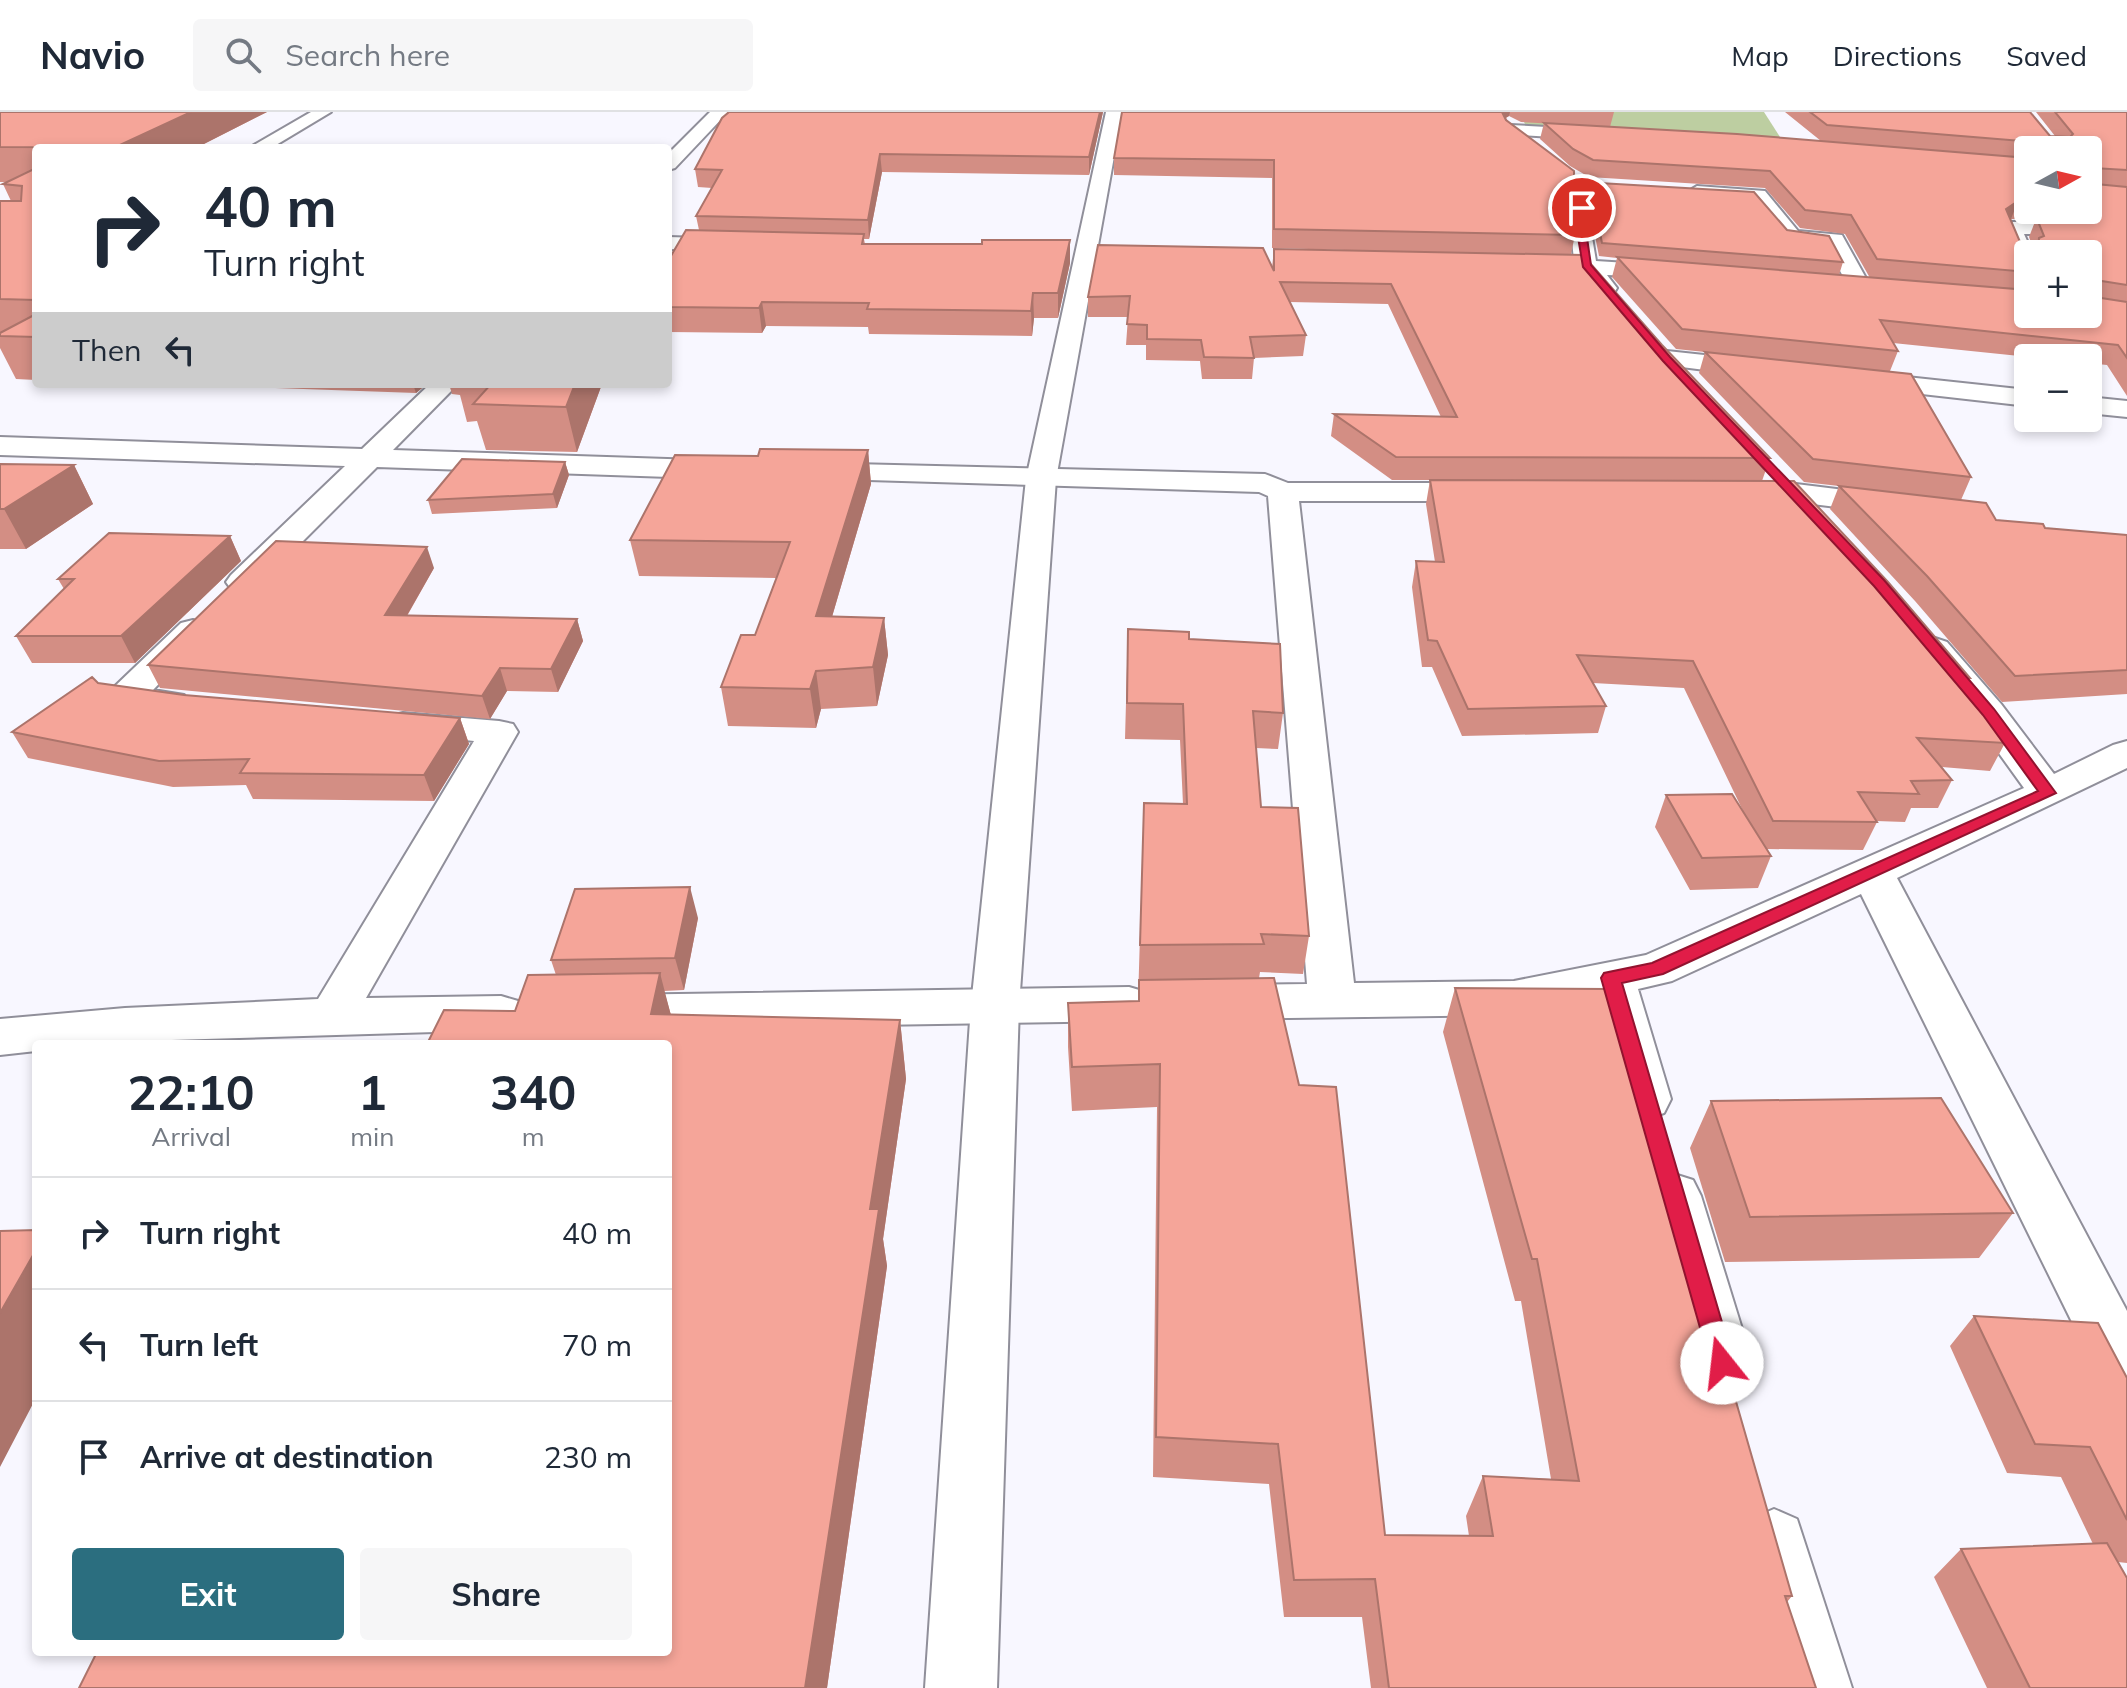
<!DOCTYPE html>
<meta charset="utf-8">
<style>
body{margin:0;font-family:Mulish,sans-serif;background:#f6f6f7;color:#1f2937;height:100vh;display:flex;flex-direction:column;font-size:30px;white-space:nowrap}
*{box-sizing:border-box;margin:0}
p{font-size:26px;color:#747a83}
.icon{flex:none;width:44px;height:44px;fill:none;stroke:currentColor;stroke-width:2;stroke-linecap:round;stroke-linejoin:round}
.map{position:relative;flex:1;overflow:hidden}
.panel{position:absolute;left:32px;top:928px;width:640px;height:616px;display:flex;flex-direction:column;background:#fff;border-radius:8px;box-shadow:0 4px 12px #0003}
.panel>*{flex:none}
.guide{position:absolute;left:32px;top:32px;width:640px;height:244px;border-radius:8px;box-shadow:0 4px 12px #0003;background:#fff;color:#1f2937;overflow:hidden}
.needle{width:52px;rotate:82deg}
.tools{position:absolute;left:2014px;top:24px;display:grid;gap:16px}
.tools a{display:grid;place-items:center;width:88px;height:88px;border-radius:8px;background:#fff;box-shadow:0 4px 12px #0003;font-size:40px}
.pin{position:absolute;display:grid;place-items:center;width:68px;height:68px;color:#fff;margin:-34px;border:4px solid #fff;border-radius:50%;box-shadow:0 2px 8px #0007}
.me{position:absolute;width:88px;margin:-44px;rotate:344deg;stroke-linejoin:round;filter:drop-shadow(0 0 6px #0008)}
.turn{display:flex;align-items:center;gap:28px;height:168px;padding:0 40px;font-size:36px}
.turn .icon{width:104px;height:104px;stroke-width:2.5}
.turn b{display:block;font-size:56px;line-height:68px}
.then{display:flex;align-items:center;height:76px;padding:0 40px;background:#0003;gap:16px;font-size:30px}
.eta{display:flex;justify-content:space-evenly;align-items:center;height:136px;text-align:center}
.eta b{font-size:48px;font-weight:700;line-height:56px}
.cta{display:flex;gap:16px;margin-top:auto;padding:16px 40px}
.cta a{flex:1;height:92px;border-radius:8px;background:#2b6e7f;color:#fff;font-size:32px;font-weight:700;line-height:92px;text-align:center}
.cta a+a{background:#f6f6f7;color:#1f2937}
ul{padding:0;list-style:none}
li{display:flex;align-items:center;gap:24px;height:112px;padding:0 40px;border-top:2px solid #e0e1e3}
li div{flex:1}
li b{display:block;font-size:30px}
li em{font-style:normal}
header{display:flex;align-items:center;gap:48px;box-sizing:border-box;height:112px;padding:0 40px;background:#fff;border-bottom:2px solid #e0e1e3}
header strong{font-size:38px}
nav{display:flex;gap:44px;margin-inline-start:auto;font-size:28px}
.search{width:560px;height:72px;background:#f6f6f7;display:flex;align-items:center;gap:20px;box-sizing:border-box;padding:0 28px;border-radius:8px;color:#747a83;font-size:30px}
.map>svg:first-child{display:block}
.green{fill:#bdcea1}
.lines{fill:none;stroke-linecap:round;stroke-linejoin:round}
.street-casing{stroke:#908f9a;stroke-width:4}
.secondary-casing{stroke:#908f9a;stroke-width:4}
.street{fill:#fff;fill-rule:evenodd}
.secondary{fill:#fff;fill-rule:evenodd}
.wall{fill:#d38e84;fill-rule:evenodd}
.shaded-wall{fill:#ac746b}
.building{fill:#f5a599;stroke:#ac746b;stroke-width:2}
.route{fill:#e11d48;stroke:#92132f;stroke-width:2}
</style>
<header>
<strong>Navio</strong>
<div class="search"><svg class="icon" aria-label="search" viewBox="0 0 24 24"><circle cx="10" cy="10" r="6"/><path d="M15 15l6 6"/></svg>Search here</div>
<nav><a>Map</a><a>Directions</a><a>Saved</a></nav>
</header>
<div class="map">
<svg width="2127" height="1576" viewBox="0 0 2127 1576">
<rect width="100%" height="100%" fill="#f8f7ff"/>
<path class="green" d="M 1519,0 L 1764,0 L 1782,28 L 1527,16 Z"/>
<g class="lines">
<g class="street-casing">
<path id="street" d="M 311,0 L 331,0 L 271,36 L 249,36 Z
M 710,0 L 728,0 L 675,56 L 668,58 L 668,42 Z
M 1511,13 L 1601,18 L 1610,23 L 1601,28 L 1505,22 L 1502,18 L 1505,14 Z
M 1583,68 L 1593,74 L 1591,119 L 1596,149 L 1675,154 L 1683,156 L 1686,161 L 1683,166 L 1607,163 L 1617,176 L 1614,181 C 1597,185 1592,174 1582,162 L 1524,157 L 1521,152 L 1532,145 L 1574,148 L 1571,119 L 1573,74 Z
M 1697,74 L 1765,79 L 1798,119 L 1842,123 L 1872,177 L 1869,182 L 1853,182 L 1826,134 L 1785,129 L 1752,89 L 1690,84 L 1687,80 Z
M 2062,98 L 2082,98 L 2084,116 L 2074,122 L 2024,122 L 2033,142 L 2028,142 L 2028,164 L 2020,162 L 2001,116 L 2011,110 L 2063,110 Z
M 1667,239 L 1760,249 L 1769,252 L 1773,257 L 1769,262 L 1760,265 L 1658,252 L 1654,247 L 1658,242 Z
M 1860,260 L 2028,278 L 2028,294 L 1851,274 L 1847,268 L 1851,262 Z
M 430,272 L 458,272 L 393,338 L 728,349 L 738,352 L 743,358 L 738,364 L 728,367 L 377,355 L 255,477 L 243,480 L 231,477 L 226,470 L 231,463 L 345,354 L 0,343 L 0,325 L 362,337 Z
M 2088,285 L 2127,289 L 2127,305 L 2088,301 Z
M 812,351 L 1265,362 L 1288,371 L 1489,371 L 1500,374 L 1504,380 L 1500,386 L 1489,389 L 1299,389 L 1354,871 L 1514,869 L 1646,843 L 2024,676 L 1975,608 L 1923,544 L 1917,537 L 1923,530 L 1935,526 L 1947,530 L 2001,592 L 2054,662 L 2113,633 L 2127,629 L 2127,656 L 1897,766 L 2127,1199 L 2127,1287 L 2106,1279 L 1861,782 L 1672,869 L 1638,877 L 1671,987 L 1664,1001 L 1646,1007 L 1628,1001 L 1621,987 L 1593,886 L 1514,903 L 1222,907 L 1205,902 L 1198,890 L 1205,878 L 1222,873 L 1307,872 L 1268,384 L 1259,380 L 802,366 L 797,360 L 802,354 Z
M 1746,372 L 1796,372 L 1893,384 L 1904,387 L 1908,393 L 1904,399 L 1893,402 L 1796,390 L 1735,387 L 1731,381 L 1735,375 Z
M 193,508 L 205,511 L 210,518 L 153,578 L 184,583 L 190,591 L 184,599 L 171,602 L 112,593 L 106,585 L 112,577 L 181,511 Z
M 403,601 L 499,609 L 513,612 L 518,620 L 366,886 L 501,884 L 518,889 L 525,901 L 518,913 L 501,918 L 36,932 L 36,939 L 0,943 L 0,907 L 125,896 L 318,887 L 474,629 L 390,620 L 384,612 L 390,604 Z
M 1129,875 L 1146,880 L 1153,892 L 1146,904 L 1129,909 L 610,917 L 593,912 L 586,900 L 593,888 L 610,883 Z
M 1674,1062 L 1693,1068 L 1701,1084 L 1747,1233 L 1738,1252 L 1717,1260 L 1696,1252 L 1687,1233 L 1647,1084 L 1655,1068 Z
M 1774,1397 L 1797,1407 L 1852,1576 L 1780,1576 L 1741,1430 L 1751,1407 Z"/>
</g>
<g class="secondary-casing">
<path id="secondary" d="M 1106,0 L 1122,0 L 1056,367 L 1019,894 L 997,1576 L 925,1576 L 971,894 L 1026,367 Z
M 668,125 L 738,127 L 749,133 L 738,139 L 668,137 Z"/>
</g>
<use href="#street" class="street"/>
<use href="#secondary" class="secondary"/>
</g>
<path class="wall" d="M 0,0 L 267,0 L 200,34 L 294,35 L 295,36 L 36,36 L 36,268 L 16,267 L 0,236 L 0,89 L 11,89 L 3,72 L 9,70 L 0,70 Z
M 729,0 L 1103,0 L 1089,63 L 882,60 L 869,127 L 864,127 L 865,132 L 982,132 L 1070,128 L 1070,151 L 1058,206 L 1034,206 L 1032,224 L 869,222 L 868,215 L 766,214 L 762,221 L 668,220 L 668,149 L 699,118 L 696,104 L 712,76 L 698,75 L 695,57 Z
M 1122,0 L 1614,0 L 1610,15 L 1821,29 L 1785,0 L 2030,0 L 2050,24 L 2055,24 L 2036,0 L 2127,0 L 2127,284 L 2107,253 L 2088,251 L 2088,246 L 2038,246 L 1893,231 L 1898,239 L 1890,259 L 1971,365 L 1961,388 L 1996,408 L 2045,416 L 2127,423 L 2127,582 L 2002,590 L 1915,489 L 1830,397 L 1839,374 L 1804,370 L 1699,261 L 1705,240 L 1676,237 L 1612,165 L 1617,146 L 1599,144 L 1594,119 L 1596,83 L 1599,71 L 1787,118 L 1843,150 L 1839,163 L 1870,166 L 1845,122 L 1800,116 L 1765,76 L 1589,65 L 1570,54 L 1540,27 L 1544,11 L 1575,13 L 1521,10 L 1509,4 L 1506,6 L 1575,123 L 1571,142 L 1662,233 L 1770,346 L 1762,369 L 1970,566 L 1967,573 L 2005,631 L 1990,659 L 1942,655 L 1952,668 L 1938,696 L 1911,696 L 1905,710 L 1876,709 L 1877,710 L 1863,738 L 1767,737 L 1771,744 L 1758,776 L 1690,778 L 1655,715 L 1666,683 L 1744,701 L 1684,576 L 1593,571 L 1606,594 L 1598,621 L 1462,624 L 1432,555 L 1422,555 L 1412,475 L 1416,449 L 1435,450 L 1426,392 L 1430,368 L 1392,368 L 1331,324 L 1334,302 L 1441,305 L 1388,192 L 1289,190 L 1306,223 L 1303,244 L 1254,246 L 1252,267 L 1202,267 L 1200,249 L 1146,248 L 1146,233 L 1126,233 L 1128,205 L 1088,205 L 1088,185 L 1272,156 L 1274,137 L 1382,139 L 1272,136 L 1272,66 L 1114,63 L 1114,46 ZM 2028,38 L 2088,38 L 2088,98 L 2084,98 L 2085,105 L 2084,106 L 2060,107 L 2064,98 L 2028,98 ZM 2011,107 L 2036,107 L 2029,125 L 2034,138 L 2032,142 L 2088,142 L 2028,202 L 2028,145 L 2026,144 L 2010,108 Z
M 160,272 L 427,272 L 416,281 Z
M 449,272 L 602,272 L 577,340 L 486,338 L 477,309 L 467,310 L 460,283 L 452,282 Z
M 868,338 L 871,372 L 832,505 L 884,506 L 888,543 L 877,594 L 821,597 L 816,616 L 728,614 L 721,575 L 755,523 L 776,466 L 639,464 L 630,428 L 758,344 Z
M 565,350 L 569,363 L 557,396 L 432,402 L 428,388 Z
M 0,352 L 74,353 L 93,392 L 26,437 L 0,437 Z
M 230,424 L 241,449 L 135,551 L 32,551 L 16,524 L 64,477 L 58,467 Z
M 434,456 L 407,504 L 577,507 L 583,529 L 558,580 L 507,579 L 490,607 L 160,576 L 148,553 Z
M 1128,517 L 1189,527 L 1283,601 L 1278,637 L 1256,636 L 1261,695 L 1309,824 L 1303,862 L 1260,860 L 1259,866 L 1385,1423 L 1469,1424 L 1466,1404 L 1483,1364 L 1551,1367 L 1521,1189 L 1515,1189 L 1443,920 L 1455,876 L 1690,1174 L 1792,1484 L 1787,1490 L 1816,1576 L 1371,1576 L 1362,1505 L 1284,1505 L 1269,1372 L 1153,1365 L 1157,995 L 1072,999 L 1068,935 L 1068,891 L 1138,889 L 1144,691 L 1183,692 L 1180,628 L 1125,627 Z
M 98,571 L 184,583 L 460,606 L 469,632 L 434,689 L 253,687 L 246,673 L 173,675 L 28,646 L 12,620 Z
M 698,806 L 684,878 L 664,879 L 671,903 L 900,908 L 906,967 L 883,1127 L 887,1154 L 827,1576 L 79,1576 L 556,863 L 551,848 Z
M 1711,989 L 2013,1101 L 1979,1146 L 1725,1150 L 1690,1036 Z
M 1974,1204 L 2127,1266 L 2127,1451 L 2118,1450 L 2127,1576 L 1987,1576 L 1934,1465 L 1961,1437 L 2093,1432 L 2061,1365 L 2007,1361 L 1950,1234 Z"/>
<path class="shaded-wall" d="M 191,0 L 267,0 L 196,36 L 120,33 Z
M 1100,0 L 1103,0 L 1089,63 L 1089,45 Z
M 1498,0 L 1510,0 L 1509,4 L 1496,11 Z
M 880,42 L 882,60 L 869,127 L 868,108 Z
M 2018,89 L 2011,107 L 1998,115 L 2006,97 Z
M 1070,128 L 1070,151 L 1058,206 L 1058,181 Z
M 1033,181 L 1034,206 L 1032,224 L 1031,199 Z
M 762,190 L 766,214 L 762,221 L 759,196 Z
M 413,272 L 427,272 L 416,281 Z
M 575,272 L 602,272 L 577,340 L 566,295 Z
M 868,338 L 871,372 L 821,542 L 816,504 Z
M 565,350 L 569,363 L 557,396 L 553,382 Z
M 74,353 L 93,392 L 26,437 L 4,397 Z
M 230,424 L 241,449 L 135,551 L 121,524 Z
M 427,435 L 434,456 L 394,526 L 385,503 Z
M 884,506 L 888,543 L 877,594 L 873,555 Z
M 577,507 L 583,529 L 558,580 L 551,557 Z
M 500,556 L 507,579 L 490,607 L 482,584 Z
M 816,559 L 821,597 L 816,616 L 810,577 Z
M 460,606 L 469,632 L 434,689 L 424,663 Z
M 690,775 L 698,806 L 684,878 L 675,846 Z
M 660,861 L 675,919 L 651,902 Z
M 900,908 L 906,967 L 883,1127 L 887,1154 L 827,1576 L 805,1576 L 870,1097 Z
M 36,1138 L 36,1286 L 0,1355 L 0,1201 Z"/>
<path class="building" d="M 0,0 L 191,0 L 120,33 L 294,35 L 293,36 L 0,35 Z
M 729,0 L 1100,0 L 1089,45 L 880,42 L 868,108 L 696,104 L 722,58 L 695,57 L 722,6 Z
M 1122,0 L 1502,0 L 1506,8 L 1574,59 L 1575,123 L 1274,117 L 1274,48 L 1114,46 Z
M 1810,0 L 2030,0 L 2050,24 L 2070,25 L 2073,22 L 2055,0 L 2127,0 L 2127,58 L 2094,56 L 2096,72 L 2127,75 L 2127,173 L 2095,168 L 2094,179 L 2088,181 L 2088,142 L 2038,142 L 2039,126 L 2044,124 L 2037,107 L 2084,106 L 2095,98 L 2092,78 L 2088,78 L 2088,38 L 2037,38 L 2035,30 L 1827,13 Z
M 1544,11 L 1737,22 L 2028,46 L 2028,89 L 2018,89 L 2006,97 L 2026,144 L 2028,145 L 2028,160 L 1877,147 L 1851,103 L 1805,98 L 1770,59 L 1593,48 L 1573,37 Z
M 36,56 L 36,188 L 0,187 L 0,89 L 21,89 L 22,74 L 3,72 Z
M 1599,71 L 1754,80 L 1787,118 L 1829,124 L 1843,150 L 1602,131 L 1597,106 Z
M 686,118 L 864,122 L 862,132 L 982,132 L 982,128 L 1070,128 L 1058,181 L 1033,181 L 1031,199 L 867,197 L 869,191 L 762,190 L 759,196 L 668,195 L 668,149 Z
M 1098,133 L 1263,136 L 1274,159 L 1274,137 L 1583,143 L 1662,233 L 1770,346 L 1396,345 L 1334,302 L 1457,305 L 1391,172 L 1280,170 L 1306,223 L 1250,225 L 1254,246 L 1204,245 L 1201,228 L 1147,227 L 1147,213 L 1127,212 L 1130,184 L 1088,185 Z
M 1617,145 L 2028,178 L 2028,202 L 2088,202 L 2088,184 L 2127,190 L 2127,246 L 2118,233 L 1880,208 L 1898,239 L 1682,217 Z
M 36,202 L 36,225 L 0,224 L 0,221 Z
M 1705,240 L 1911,262 L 1971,365 L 1813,347 Z
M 491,272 L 575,272 L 566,295 L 473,292 Z
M 760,337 L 868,338 L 816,504 L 884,506 L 873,555 L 816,559 L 810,577 L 721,575 L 741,523 L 755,523 L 790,430 L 630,428 L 675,343 L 758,344 Z
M 462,347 L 565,350 L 553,382 L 428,388 Z
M 0,352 L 74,353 L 4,397 L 0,397 Z
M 1430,368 L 1794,369 L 1888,470 L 1970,566 L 1962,566 L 2005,631 L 1917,626 L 1952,668 L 1911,669 L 1919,682 L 1858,680 L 1877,710 L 1773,709 L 1693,549 L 1577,543 L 1606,594 L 1468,597 L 1437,529 L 1428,528 L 1416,449 L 1444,450 Z
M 1839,374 L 1986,391 L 1996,408 L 2043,412 L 2045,416 L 2127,423 L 2127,558 L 2015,564 L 1927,464 Z
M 109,421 L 230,424 L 121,524 L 16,524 L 74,467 L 58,467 Z
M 276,429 L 427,435 L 385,503 L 577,507 L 551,557 L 500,556 L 482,584 L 148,553 Z
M 1128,517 L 1189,520 L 1189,527 L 1280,532 L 1283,601 L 1253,599 L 1261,695 L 1298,696 L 1309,824 L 1261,822 L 1264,832 L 1140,833 L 1144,691 L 1187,692 L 1183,592 L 1127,591 Z
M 92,565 L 98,571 L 184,583 L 460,606 L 424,663 L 240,661 L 249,647 L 159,649 L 12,620 Z
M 1732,682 L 1771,744 L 1702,746 L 1666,683 Z
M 690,775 L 675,846 L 551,848 L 575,777 Z
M 660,861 L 651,902 L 900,908 L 870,1097 L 879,1097 L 805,1576 L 79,1576 L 97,1540 L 668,1540 L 668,932 L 427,932 L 444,898 L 515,899 L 528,863 Z
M 1274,866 L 1299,973 L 1336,975 L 1385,1423 L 1493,1424 L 1483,1364 L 1579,1369 L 1537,1147 L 1532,1147 L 1455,876 L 1608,877 L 1637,950 L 1691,1134 L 1690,1174 L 1703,1175 L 1792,1484 L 1785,1484 L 1816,1576 L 1389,1576 L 1375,1467 L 1294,1468 L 1278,1332 L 1156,1325 L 1160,952 L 1072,955 L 1068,891 L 1139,889 L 1139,868 Z
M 1941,986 L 2013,1101 L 1750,1105 L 1711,989 Z
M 36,1118 L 36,1138 L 0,1201 L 0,1119 Z
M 1974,1204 L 2098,1211 L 2127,1266 L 2127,1408 L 2090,1335 L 2035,1332 Z
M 2107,1431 L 2127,1466 L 2127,1576 L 2030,1576 L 1961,1437 Z"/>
<path class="route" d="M 1579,94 L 1586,96 L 1586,119 L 1591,153 L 1670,245 L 1884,468 L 1994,597 L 2056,681 L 1663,862 L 1622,871 L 1734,1251 L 1731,1259 L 1722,1262 L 1713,1259 L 1710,1251 L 1601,866 L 1604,861 L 1652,851 L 2038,679 L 1983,603 L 1874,474 L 1663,249 L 1583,155 L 1577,119 Z"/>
</svg>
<div class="tools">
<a><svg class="needle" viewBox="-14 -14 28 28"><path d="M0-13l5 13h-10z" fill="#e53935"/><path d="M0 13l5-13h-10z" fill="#747a83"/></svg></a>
<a>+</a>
<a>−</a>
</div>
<div class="pin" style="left:1582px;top:96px;background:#d93025"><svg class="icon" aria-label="arrive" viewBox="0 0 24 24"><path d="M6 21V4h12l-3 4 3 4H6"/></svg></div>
<svg class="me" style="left:1722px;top:1251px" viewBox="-20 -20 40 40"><circle r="19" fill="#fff"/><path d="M0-13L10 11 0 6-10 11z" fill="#e11d48"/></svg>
<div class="guide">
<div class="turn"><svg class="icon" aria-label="right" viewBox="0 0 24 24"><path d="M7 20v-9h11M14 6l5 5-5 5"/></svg><div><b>40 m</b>Turn right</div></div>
<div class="then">Then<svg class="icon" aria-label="left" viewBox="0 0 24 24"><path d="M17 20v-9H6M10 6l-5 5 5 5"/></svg></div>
</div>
<section class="panel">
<div class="eta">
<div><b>22:10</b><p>Arrival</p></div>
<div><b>1</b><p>min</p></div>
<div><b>340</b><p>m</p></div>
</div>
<ul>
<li><svg class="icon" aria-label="right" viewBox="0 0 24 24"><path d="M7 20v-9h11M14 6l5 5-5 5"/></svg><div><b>Turn right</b></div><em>40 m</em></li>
<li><svg class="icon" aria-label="left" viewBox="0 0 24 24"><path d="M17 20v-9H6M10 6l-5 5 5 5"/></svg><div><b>Turn left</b></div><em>70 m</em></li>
<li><svg class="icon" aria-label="arrive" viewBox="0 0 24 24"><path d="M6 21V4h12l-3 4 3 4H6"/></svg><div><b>Arrive at destination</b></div><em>230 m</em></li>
</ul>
<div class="cta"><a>Exit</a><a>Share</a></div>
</section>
</div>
